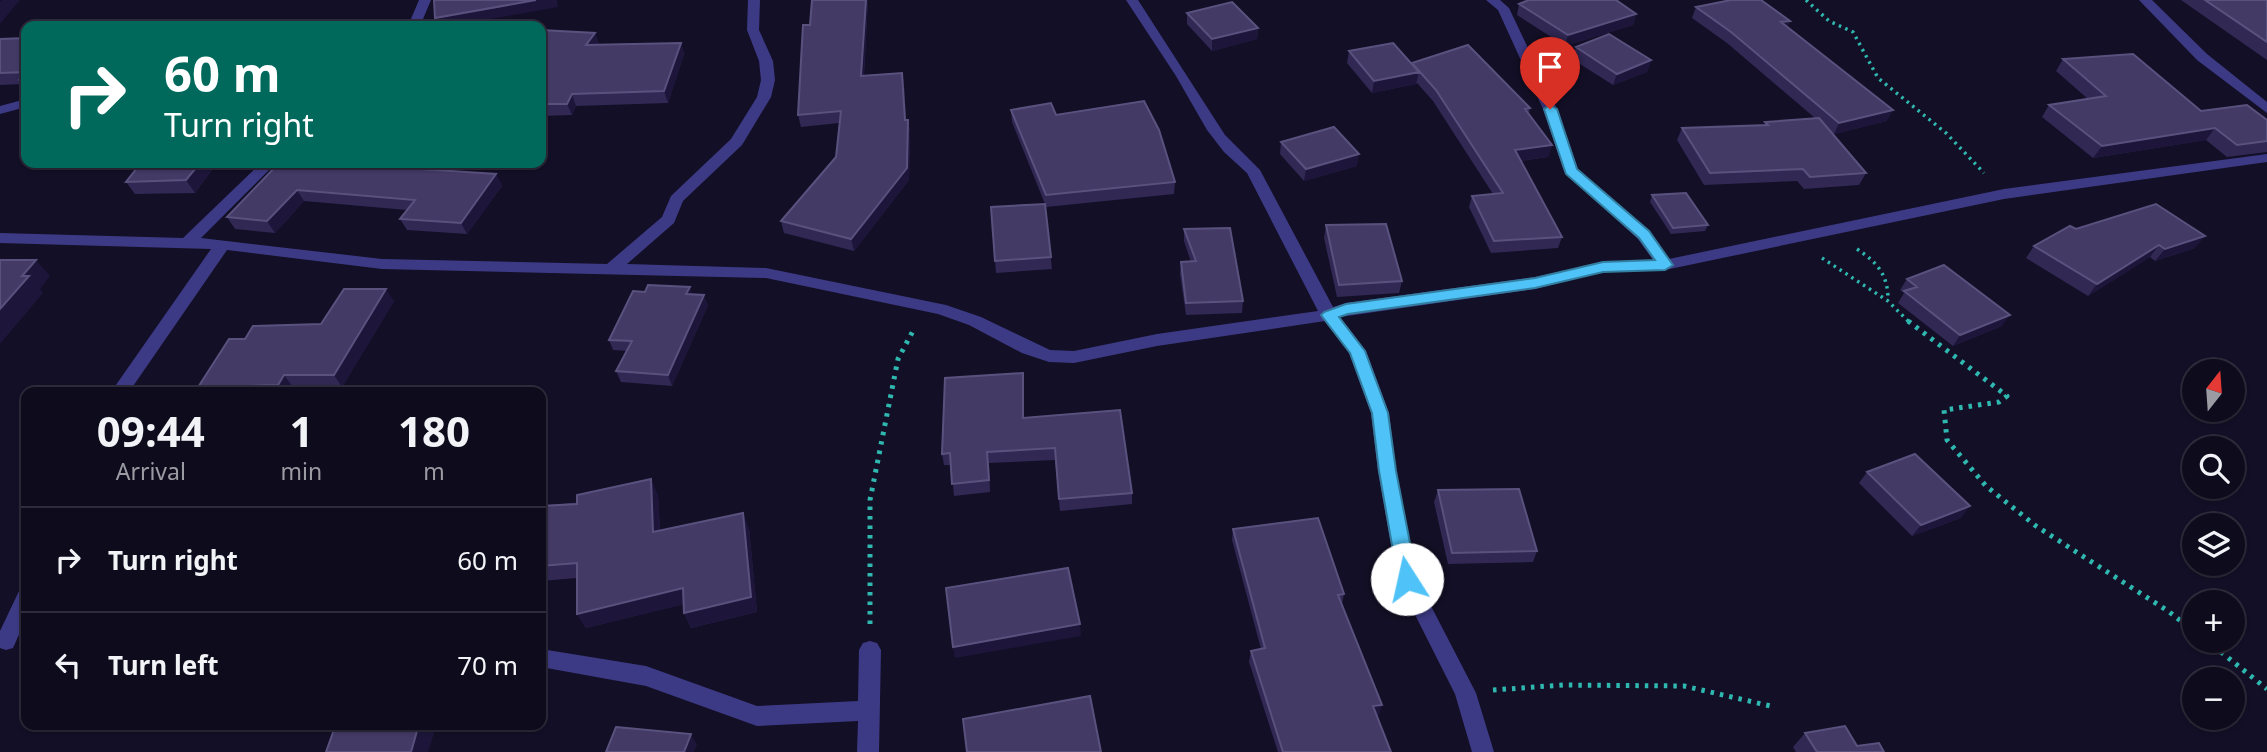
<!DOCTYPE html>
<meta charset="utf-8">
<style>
body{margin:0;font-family:"Noto Sans",sans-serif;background:#171425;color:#f1f3f6;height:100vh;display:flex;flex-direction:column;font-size:26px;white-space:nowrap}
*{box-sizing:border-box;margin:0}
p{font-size:23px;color:#9b9ba3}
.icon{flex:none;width:38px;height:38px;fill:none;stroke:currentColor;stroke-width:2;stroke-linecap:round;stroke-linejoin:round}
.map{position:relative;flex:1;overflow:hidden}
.panel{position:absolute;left:21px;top:387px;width:525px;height:343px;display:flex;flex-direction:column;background:#0e0b1c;border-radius:14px;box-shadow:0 2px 5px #0004,0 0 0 2px #2e2b3b}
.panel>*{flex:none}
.hud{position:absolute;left:21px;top:21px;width:525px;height:147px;border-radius:14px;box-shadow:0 2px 5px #0004,0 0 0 2px #2e2b3b;background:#00695c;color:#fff;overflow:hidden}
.needle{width:46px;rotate:17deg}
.fabs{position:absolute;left:2182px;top:359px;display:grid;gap:14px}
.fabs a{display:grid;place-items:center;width:63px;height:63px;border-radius:50%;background:#0e0b1c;box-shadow:0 2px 5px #0004,0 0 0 2px #2e2b3b;font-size:35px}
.pin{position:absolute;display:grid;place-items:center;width:60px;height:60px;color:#fff;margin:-72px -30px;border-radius:50% 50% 50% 0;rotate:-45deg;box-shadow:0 0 7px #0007}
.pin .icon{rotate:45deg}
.me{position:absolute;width:77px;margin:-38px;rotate:350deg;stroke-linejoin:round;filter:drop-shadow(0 0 5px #0008)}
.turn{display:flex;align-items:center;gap:24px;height:147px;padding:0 28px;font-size:32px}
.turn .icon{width:91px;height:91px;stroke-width:2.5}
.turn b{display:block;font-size:49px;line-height:60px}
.eta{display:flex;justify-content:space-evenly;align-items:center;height:119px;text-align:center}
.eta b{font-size:42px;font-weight:700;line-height:49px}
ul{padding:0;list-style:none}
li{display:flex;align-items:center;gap:21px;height:105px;padding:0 28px;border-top:2px solid #2e2b3b}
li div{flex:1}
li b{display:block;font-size:26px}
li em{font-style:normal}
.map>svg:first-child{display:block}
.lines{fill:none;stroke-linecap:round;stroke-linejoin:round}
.path-far1{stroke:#2fb8b0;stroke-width:3.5;stroke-dasharray:2.5 4.5;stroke-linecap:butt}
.path{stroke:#2fb8b0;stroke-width:5;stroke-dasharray:3.5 6;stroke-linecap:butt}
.minor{fill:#3d3a85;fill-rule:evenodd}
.wall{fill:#312854}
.shaded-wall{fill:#1d163a}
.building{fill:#433a66;stroke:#5a527e;stroke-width:2}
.route{fill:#4fc3f7;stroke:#337fa1;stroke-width:2}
</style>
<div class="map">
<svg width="2267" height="752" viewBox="0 0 2267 752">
<rect width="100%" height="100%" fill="#130f26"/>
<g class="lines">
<path class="path-far1" d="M 1806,0 L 1829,21 L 1853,32 L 1878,78 L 1946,133 L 1984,173
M 1857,249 C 1878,263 1888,275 1888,300
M 1822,258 L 1888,301 L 1910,323"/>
<path class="path" d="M 1908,321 L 2007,396 L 1999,402 L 1944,410 L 1947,440 L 1986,486 L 2036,526 L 2168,611 L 2194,631
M 870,624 L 870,500 L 898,359 L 914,329
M 2206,640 L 2267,689
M 1493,690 L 1563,685 L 1684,686 L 1775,707"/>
<path class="minor" d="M 419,0 L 431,0 L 420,26 L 408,26 Z
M 748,0 L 760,0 L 759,30 L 773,61 L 775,80 L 771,97 L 742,145 L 683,201 L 674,223 L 627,264 L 766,268 L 946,305 L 981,317 L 1050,350 L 1074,351 L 1157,334 L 1318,311 L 1247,173 L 1224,152 L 1207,130 L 1176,76 L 1126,0 L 1138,0 L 1225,135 L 1260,170 L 1333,307 L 1346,303 L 1535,277 L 1603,262 L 1653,260 L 1638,239 L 1564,171 L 1543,109 L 1498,10 L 1486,0 L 1500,0 L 1509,8 L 1557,109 L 1578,169 L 1650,231 L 1669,259 L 2004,189 L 2267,154 L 2267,162 L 2004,199 L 1665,270 L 1603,272 L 1535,289 L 1340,317 L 1366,351 L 1389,413 L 1396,471 L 1417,579 L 1476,693 L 1494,752 L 1472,752 L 1455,694 L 1397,579 L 1378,471 L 1371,413 L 1349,353 L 1325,321 L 1157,346 L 1074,363 L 1049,362 L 1022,353 L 969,325 L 938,314 L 766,278 L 382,269 L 227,250 L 129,392 L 111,392 L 211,249 L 0,243 L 0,233 L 183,238 L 261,163 L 276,163 L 201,238 L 382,259 L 607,264 L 662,217 L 671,196 L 731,139 L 757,97 L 761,80 L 759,61 L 747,30 Z
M 2139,0 L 2152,0 L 2207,54 L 2267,102 L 2267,113 L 2197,60 Z
M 26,99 L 26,107 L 0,114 L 0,106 Z
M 26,588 L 26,619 L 13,648 L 6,650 L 0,648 L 0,631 L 19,591 Z
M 870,641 L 877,643 L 881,650 L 879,752 L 857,752 L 858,721 L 757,726 L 646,686 L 541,667 L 541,649 L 646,666 L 757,706 L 858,701 L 859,650 L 863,643 Z"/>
</g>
<path class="wall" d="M 812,0 L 868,0 L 864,76 L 902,73 L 904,84 L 906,120 L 908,120 L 910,132 L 909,180 L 854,251 L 784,233 L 781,221 L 836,157 L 839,123 L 801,127 L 798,115 L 810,25 Z
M 2181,0 L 2267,0 L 2267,60 Z
M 1519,4 L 1636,14 L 1633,25 L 1565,46 L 1517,15 Z
M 1696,7 L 1790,21 L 1787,27 L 1887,121 L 1834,134 L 1829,130 L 1866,173 L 1859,185 L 1804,189 L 1797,181 L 1704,185 L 1677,140 L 1682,128 L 1764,126 L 1765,122 L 1815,118 L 1727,43 L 1692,18 Z
M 1187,13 L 1258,28 L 1257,39 L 1212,51 L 1187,24 Z
M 541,30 L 595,33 L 599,44 L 681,43 L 684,54 L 668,103 L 576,106 L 572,115 L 541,116 Z
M 26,38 L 26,87 L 24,84 L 0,85 L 0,39 Z
M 1576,47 L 1651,60 L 1647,72 L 1613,85 L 1572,59 Z
M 1349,51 L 1412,64 L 1530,108 L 1529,114 L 1552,145 L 1548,157 L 1521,161 L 1562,237 L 1558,248 L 1491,253 L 1469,207 L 1472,196 L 1493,194 L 1433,101 L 1417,83 L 1416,84 L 1372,93 L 1347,63 Z
M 2063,59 L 2201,111 L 2267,120 L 2267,152 L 2227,157 L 2206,140 L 2093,158 L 2042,117 L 2049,105 L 2088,99 L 2056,71 Z
M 1011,110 L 1056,115 L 1175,182 L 1174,194 L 1046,207 L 1045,204 L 1052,269 L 996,273 L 995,261 L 1045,204 L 1012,122 Z
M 1281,142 L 1357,166 L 1304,181 L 1280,154 Z
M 217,163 L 195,193 L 135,194 L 126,182 Z
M 279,163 L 434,163 L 431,168 L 432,170 L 496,174 L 502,186 L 467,234 L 407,230 L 400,219 L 407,210 L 304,201 L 275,233 L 235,229 L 227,217 Z
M 1652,195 L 1708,225 L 1705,231 L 1671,234 L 1650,202 Z
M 1326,225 L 1402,281 L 1399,293 L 1337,297 L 1324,238 Z
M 1184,229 L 1243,301 L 1242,313 L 1186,315 L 1180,274 L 1181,262 L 1191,262 L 1184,241 Z
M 2076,229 L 2195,248 L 2155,261 L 2150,257 L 2088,296 L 2026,258 L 2034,246 Z
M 1907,279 L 2002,326 L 1953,346 L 1898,303 L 1904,293 L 1900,290 Z
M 692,294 L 708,305 L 672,386 L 621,382 L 616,371 L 627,351 L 613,350 L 609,340 Z
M 394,301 L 342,387 L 293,387 L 290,392 L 195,392 L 245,339 L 321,324 Z
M 1024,385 L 1024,418 L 1132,493 L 1132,504 L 1060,511 L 1055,460 L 989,463 L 990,492 L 954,496 L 951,465 L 944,465 L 942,454 Z
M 1867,472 L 1961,518 L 1912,536 L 1859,483 Z
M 1438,490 L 1537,551 L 1533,562 L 1448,564 L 1434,502 Z
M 658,495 L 660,530 L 749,528 L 757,612 L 691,628 L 684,613 L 684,604 L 586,628 L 577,614 L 577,578 L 541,581 L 541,506 Z
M 1233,529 L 1344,594 L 1342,604 L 1379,715 L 1377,716 L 1391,752 L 1278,752 L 1249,662 L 1251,651 L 1261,649 L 1232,540 Z
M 1805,733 L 1857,746 L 1884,752 L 1796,752 L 1793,747 Z"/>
<path class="shaded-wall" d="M 2,0 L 20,0 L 0,24 L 0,2 Z
M 536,0 L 557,0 L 558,7 L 451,26 L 438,26 L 435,18 Z
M 866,0 L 868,0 L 863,88 L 861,76 Z
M 1636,14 L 1633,25 L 1565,46 L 1568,35 Z
M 1790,21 L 1785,31 L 1781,22 Z
M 1258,28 L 1257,39 L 1212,51 L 1212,39 Z
M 595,33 L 599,44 L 586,45 Z
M 681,43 L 684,54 L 668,103 L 664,91 Z
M 1651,60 L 1647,72 L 1613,85 L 1617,74 Z
M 1419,72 L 1416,84 L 1372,93 L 1374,81 Z
M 902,73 L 904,84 L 907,132 L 905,120 Z
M 572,94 L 576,106 L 572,115 L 567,104 Z
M 1893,110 L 1887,121 L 1834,134 L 1839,123 Z
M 908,120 L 910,132 L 909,180 L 854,251 L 851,239 Z
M 2215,128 L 2206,140 L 2093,158 L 2102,146 Z
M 1552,145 L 1548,157 L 1512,162 L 1515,150 Z
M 1359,154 L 1357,166 L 1304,181 L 1306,169 Z
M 200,163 L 217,163 L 195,193 L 186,180 Z
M 422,163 L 434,163 L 431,168 L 433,172 L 420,169 Z
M 496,174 L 502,186 L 467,234 L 461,223 Z
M 297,190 L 304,201 L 275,233 L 267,221 Z
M 2205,236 L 2195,248 L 2155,261 L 2165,249 Z
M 2159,245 L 2150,257 L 2088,296 L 2097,284 Z
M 36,260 L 50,276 L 40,289 L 43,293 L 0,344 L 0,309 L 22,276 Z
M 690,287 L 693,297 L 686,294 Z
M 386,289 L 394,301 L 342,387 L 334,375 Z
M 704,295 L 708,305 L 672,386 L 668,375 Z
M 2010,315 L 2002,326 L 1953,346 L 1960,335 Z
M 1023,373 L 1024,385 L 1024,430 L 1023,418 Z
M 284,375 L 293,387 L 290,392 L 284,392 L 278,385 Z
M 249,386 L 254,392 L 247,392 Z
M 651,479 L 658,495 L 661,547 L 653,532 Z
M 1970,506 L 1961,518 L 1912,536 L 1921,525 Z
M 743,513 L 749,528 L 757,612 L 691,628 L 684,613 Z
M 683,588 L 690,603 L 586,628 L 577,614 Z
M 1080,624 L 1081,636 L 955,658 L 953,647 Z
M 1382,705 L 1379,715 L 1370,717 L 1373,706 Z
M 419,724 L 437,724 L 428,752 L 411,752 Z
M 691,734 L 697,745 L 694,752 L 684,752 Z"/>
<path class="building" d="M 434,0 L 536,0 L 435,18 Z
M 812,0 L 866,0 L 861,76 L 902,73 L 905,120 L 908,120 L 907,168 L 851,239 L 781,221 L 836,157 L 841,111 L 798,115 L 803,25 L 810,25 Z
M 1529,0 L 1616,0 L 1636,14 L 1568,35 L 1519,4 Z
M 1731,0 L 1761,0 L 1790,21 L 1781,22 L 1893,110 L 1839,123 L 1731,32 L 1696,7 Z
M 2205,0 L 2267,0 L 2267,42 Z
M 1232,2 L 1258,28 L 1212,39 L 1187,13 Z
M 541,30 L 595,33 L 586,45 L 681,43 L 664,91 L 572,94 L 567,104 L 541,104 Z
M 1609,34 L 1651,60 L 1617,74 L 1576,47 Z
M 26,38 L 26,72 L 0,73 L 0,39 Z
M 1393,43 L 1419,72 L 1374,81 L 1349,51 Z
M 1468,45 L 1530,108 L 1525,109 L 1552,145 L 1515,150 L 1562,237 L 1494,241 L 1472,196 L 1503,193 L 1436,90 L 1412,63 Z
M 2133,54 L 2201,111 L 2247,105 L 2267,120 L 2267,141 L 2237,145 L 2215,128 L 2102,146 L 2049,105 L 2106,96 L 2063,59 Z
M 26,72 L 26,78 L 20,79 Z
M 1144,101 L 1159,130 L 1175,182 L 1046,195 L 1011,110 L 1051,103 L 1056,115 Z
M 1819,118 L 1866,173 L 1810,177 L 1803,169 L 1710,173 L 1682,128 L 1768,125 L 1765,122 Z
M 1334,127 L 1359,154 L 1306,169 L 1281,142 Z
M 141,163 L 200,163 L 186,180 L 126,182 Z
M 279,163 L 425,163 L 420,169 L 496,174 L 461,223 L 400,219 L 415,200 L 297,190 L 267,221 L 227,217 Z
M 1686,193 L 1708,225 L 1673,228 L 1652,195 Z
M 1045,204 L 1051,257 L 995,261 L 991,207 Z
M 2156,204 L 2205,236 L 2165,249 L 2159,245 L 2097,284 L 2034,246 L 2070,226 L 2076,229 Z
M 1386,224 L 1402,281 L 1339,285 L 1326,225 Z
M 1230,228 L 1243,301 L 1186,303 L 1181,262 L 1196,261 L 1184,229 Z
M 0,260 L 36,260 L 22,276 L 29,276 L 0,309 Z
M 1944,265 L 2010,315 L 1960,335 L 1904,291 L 1917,287 L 1907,279 Z
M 648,285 L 690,287 L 686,294 L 704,295 L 668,375 L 616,371 L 632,341 L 609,340 L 633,291 L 645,292 Z
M 344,289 L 386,289 L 334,375 L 284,375 L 278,385 L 249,386 L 247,392 L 195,392 L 229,339 L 245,339 L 253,326 L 321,324 Z
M 1023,373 L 1023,418 L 1120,410 L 1132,493 L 1059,499 L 1055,448 L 987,452 L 989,480 L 952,484 L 950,453 L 942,454 L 945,378 Z
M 1915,454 L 1970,506 L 1921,525 L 1867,472 Z
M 651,479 L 653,532 L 743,513 L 751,597 L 684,613 L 683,588 L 577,614 L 577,563 L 541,566 L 541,506 L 577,504 L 577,495 Z
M 1519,489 L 1537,551 L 1452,553 L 1438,490 Z
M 1318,518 L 1344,594 L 1338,595 L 1382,705 L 1373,706 L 1391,752 L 1283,752 L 1251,651 L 1265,648 L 1233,529 Z
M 1068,568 L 1080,624 L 953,647 L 946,588 Z
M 1090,696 L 1101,752 L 967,752 L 963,719 Z
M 336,724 L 419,724 L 411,752 L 326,752 Z
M 1845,726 L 1857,746 L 1879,743 L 1884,752 L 1817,752 L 1805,733 Z
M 616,727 L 691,734 L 684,752 L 606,752 Z"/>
<path class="route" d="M 1550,105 L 1557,109 L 1577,169 L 1649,231 L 1673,265 L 1665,270 L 1603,272 L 1535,288 L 1348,314 L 1339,317 L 1365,351 L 1388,413 L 1396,471 L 1417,579 L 1414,585 L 1407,587 L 1401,585 L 1398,579 L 1379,471 L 1372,413 L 1350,353 L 1321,315 L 1324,312 L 1346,304 L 1535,278 L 1603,262 L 1655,260 L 1639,238 L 1566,174 L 1544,109 Z"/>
</svg>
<div class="fabs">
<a><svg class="needle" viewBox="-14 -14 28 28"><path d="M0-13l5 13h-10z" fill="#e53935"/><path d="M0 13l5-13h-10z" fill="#9b9ba3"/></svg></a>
<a><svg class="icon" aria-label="search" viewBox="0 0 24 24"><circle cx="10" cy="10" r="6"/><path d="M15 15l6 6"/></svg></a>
<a><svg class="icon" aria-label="layers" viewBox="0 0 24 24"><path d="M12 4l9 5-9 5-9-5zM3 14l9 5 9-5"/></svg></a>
<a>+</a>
<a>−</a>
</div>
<div class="pin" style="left:1550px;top:109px;background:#d93025"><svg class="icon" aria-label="arrive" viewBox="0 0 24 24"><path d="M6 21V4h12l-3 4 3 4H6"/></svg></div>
<svg class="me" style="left:1407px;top:579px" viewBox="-20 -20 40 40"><circle r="19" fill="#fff"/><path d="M0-13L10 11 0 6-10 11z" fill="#4fc3f7"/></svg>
<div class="hud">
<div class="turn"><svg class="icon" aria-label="right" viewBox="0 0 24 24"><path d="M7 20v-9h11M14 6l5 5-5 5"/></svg><div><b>60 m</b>Turn right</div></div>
</div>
<section class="panel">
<div class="eta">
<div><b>09:44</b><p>Arrival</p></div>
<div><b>1</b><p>min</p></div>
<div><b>180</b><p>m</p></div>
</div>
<ul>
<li><svg class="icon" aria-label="right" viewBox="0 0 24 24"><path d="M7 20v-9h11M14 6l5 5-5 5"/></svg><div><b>Turn right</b></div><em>60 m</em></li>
<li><svg class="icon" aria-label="left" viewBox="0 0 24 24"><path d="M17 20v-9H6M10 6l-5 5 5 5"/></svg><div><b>Turn left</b></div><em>70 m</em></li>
</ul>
</section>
</div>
